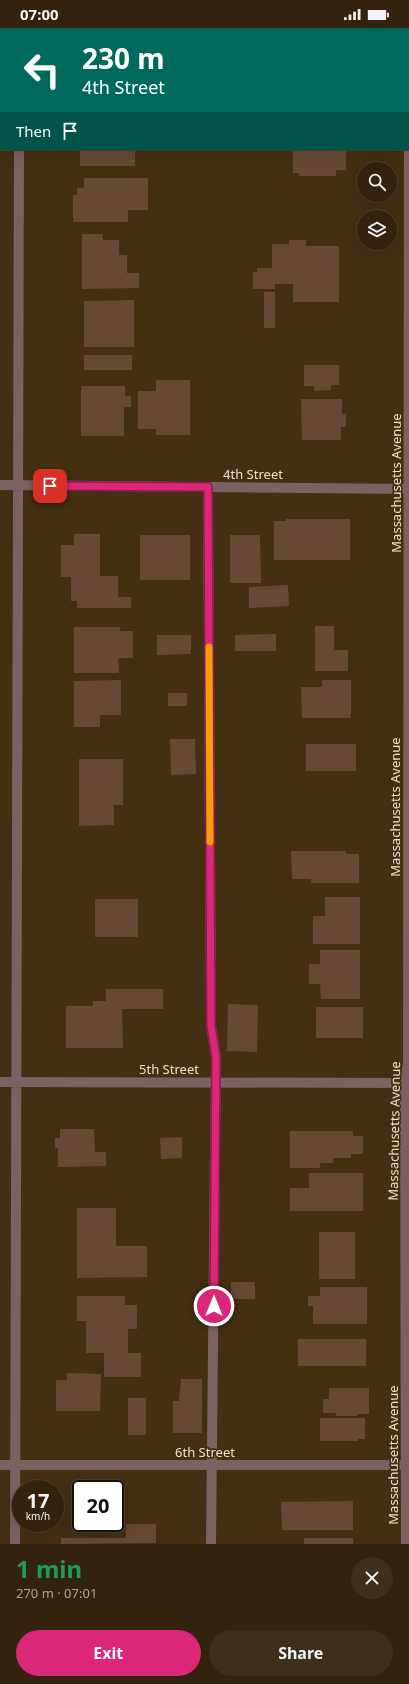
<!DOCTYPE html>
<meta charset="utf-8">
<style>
body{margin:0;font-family:"Noto Sans",sans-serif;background:#3e2f1c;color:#f1f3f6;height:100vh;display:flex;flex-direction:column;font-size:15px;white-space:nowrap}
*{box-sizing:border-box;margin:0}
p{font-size:13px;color:#a9a49e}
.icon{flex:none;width:22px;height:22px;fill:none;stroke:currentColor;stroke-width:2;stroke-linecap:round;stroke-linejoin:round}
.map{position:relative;height:1516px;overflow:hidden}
.drawer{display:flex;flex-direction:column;background:#33230e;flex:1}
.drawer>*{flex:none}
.hud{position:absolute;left:0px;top:0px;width:409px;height:122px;box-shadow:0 4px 16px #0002,0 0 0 1px #4e402e;background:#00695c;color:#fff;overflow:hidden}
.buttons{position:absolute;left:357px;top:134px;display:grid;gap:8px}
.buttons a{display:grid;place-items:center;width:40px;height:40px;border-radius:50%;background:#33230e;box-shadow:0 4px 16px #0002,0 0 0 1px #4e402e;font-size:20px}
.speed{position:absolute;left:12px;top:1452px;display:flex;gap:8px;font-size:20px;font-weight:700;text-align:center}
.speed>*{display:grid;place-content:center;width:52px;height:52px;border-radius:50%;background:#33230e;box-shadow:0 4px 16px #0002,0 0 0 1px #4e402e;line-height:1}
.speed small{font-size:10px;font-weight:400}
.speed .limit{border:2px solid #111;border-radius:6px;background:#fff;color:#111}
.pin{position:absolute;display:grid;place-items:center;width:34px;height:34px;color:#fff;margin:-17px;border-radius:8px;box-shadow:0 2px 6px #0006}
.me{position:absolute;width:44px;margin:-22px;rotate:0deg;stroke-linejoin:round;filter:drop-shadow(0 0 3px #0008)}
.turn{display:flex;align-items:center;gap:14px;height:84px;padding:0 16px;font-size:18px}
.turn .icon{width:52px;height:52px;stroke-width:2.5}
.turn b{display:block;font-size:28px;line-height:34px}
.then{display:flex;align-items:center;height:38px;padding:0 16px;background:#0003;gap:8px;font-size:15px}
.round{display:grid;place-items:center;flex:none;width:42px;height:42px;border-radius:21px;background:#3e2f1c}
.headline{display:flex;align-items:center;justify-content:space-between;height:68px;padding:0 16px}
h1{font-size:24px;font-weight:700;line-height:30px;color:#1e9e55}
.button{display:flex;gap:8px;margin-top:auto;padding:8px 16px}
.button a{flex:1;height:46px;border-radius:24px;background:#db2777;color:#fff;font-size:16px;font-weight:700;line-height:46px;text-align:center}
.button a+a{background:#3e2f1c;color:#f1f3f6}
.status{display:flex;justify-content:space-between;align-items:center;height:28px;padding:0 20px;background:#33230e;direction:ltr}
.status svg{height:11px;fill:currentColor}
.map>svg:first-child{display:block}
.building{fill:#674834}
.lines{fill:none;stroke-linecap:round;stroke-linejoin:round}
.lane{stroke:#7d6062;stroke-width:10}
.street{stroke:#7d6062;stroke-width:10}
.route-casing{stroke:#8e194d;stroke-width:10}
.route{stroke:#db2777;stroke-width:7}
.slow{stroke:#f59e0b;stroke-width:7}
.labels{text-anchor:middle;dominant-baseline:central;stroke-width:3.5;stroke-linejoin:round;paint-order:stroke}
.street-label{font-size:13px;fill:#eddfce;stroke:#442f12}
</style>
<div class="status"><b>07:00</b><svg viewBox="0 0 49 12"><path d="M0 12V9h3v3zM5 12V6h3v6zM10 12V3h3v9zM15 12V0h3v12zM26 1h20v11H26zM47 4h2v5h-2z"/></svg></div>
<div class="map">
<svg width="409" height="1516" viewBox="0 0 409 1516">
<rect width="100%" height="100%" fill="#442f12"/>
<path class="building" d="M 80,121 L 135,121 L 135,138 L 80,138 Z
M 293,121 L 346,121 L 346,142 L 336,142 L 336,148 L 299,148 L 299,145 L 293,145 Z
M 84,150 L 148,150 L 148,182 L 128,182 L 128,194 L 73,194 L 73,167 L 77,167 L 77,160 L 84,160 Z
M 82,206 L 103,206 L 103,212 L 119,212 L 119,227 L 127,227 L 127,245 L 139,245 L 139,260 L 82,261 Z
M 289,212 L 306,212 L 306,218 L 339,218 L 339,274 L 293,274 L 293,256 L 275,256 L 275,261 L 253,261 L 253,244 L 257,244 L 257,240 L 272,240 L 272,216 L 289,216 Z
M 264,264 L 275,264 L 275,300 L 264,300 Z
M 134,272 L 134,319 L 84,319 L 84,273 Z
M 84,327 L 132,327 L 132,342 L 84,342 Z
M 304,337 L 339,337 L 339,357 L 331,357 L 331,362 L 314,363 L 314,358 L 304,358 Z
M 156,352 L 190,352 L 190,407 L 156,407 L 156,401 L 138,401 L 138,363 L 156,363 Z
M 81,358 L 125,358 L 125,368 L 131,368 L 131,379 L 124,379 L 124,408 L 81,408 Z
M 301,371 L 342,371 L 342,386 L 346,386 L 346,399 L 341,399 L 341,412 L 302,412 Z
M 286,491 L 350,491 L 350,532 L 274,532 L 274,493 L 286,493 Z
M 74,506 L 100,506 L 100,548 L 118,548 L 118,569 L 131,569 L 131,580 L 77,580 L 77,573 L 71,573 L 71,549 L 61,549 L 61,517 L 74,517 Z
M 140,507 L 190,507 L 190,552 L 140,552 Z
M 230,507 L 260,507 L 261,555 L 230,555 Z
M 288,557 L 289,578 L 249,580 L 249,559 Z
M 315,598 L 334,598 L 334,622 L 348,622 L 348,643 L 315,643 Z
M 74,599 L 120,599 L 120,603 L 133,603 L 133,630 L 118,630 L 119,645 L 74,645 Z
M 276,606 L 276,623 L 235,623 L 235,607 Z
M 157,607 L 191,607 L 191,626 L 157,627 Z
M 121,652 L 121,687 L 100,687 L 100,699 L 74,699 L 74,653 Z
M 322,652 L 351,652 L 351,690 L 302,690 L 301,659 L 322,659 Z
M 168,665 L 187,665 L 187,678 L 168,678 Z
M 170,711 L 195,711 L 196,746 L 171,747 Z
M 306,716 L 356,716 L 356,743 L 306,743 Z
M 79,731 L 123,731 L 123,777 L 114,777 L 114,797 L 79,798 Z
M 291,823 L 346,823 L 346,826 L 359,826 L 359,855 L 311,855 L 311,851 L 292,851 Z
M 325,869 L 360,869 L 360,916 L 313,916 L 313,888 L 325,888 Z
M 95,871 L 138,871 L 138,909 L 95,909 Z
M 320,922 L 360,922 L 360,971 L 321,971 L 320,956 L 309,956 L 309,936 L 320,936 Z
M 106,961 L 163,961 L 163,981 L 122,981 L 123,1020 L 66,1020 L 66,978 L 93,978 L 93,973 L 106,973 Z
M 228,976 L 258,977 L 257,1024 L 227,1023 Z
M 316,979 L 363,979 L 363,1010 L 316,1010 Z
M 60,1101 L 94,1101 L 95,1124 L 106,1124 L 106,1138 L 58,1139 L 58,1120 L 55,1120 L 55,1110 L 60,1110 Z
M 290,1103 L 353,1103 L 353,1108 L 363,1108 L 363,1126 L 351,1126 L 351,1130 L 333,1130 L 333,1135 L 320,1135 L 320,1140 L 290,1140 Z
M 182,1109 L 182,1130 L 161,1131 L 160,1110 Z
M 309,1145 L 363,1145 L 363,1183 L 290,1183 L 290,1160 L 309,1160 Z
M 77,1180 L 116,1180 L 116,1218 L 147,1218 L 147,1249 L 77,1250 Z
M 319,1204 L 355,1204 L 355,1251 L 319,1251 Z
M 231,1254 L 255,1254 L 255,1271 L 231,1271 Z
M 320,1259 L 367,1259 L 367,1296 L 313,1296 L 313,1278 L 308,1278 L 308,1268 L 320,1268 Z
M 77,1268 L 125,1268 L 125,1277 L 137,1277 L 137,1301 L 128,1301 L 128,1325 L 141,1325 L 141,1349 L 104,1349 L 104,1325 L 86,1325 L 86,1293 L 77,1293 Z
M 298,1311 L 366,1311 L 366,1338 L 298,1338 Z
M 67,1345 L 101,1346 L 100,1383 L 56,1383 L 56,1352 L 67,1352 Z
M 181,1351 L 202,1351 L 202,1405 L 173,1405 L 173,1373 L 179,1373 Z
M 329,1360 L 369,1360 L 369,1386 L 357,1386 L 357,1388 L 336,1388 L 336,1385 L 323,1385 L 323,1371 L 329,1371 Z
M 128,1370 L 146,1370 L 146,1407 L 128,1407 Z
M 320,1390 L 365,1390 L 365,1411 L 358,1411 L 358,1413 L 320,1413 Z
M 353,1473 L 353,1502 L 282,1502 L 281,1474 Z
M 126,1496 L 156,1496 L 156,1515 L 61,1516 L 61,1510 L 126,1510 Z
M 304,1510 L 353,1510 L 353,1516 L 304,1516 Z"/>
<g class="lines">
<path class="lane" d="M 208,459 L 211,998 L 216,1029 L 211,1516"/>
<path class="street" d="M 19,0 L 19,1
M 0,457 L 409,461
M 0,1054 L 409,1055
M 0,1437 L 409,1437
M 15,1516 L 19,121
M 406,1516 L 405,1055 L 408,1035 L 409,43"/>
</g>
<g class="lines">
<g class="route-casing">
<path id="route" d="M 50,458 L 208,459 L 211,998 L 216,1029 L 214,1278"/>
</g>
<use href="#route" class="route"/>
<path class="slow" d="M 209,619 L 210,814"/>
</g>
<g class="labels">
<g class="street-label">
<text x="253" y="446">4th Street</text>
<text transform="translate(396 455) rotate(-90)">Massachusetts Avenue</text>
<text transform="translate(395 779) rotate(-90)">Massachusetts Avenue</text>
<text x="169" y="1041">5th Street</text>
<text transform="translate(394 1103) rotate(-89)">Massachusetts Avenue</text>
<text x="205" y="1424">6th Street</text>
<text transform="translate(393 1427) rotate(-90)">Massachusetts Avenue</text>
</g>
</g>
</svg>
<div class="buttons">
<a><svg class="icon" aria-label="search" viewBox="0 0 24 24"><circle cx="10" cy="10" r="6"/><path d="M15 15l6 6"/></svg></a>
<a><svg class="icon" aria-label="layers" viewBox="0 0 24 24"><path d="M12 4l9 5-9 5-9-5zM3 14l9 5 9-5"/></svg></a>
</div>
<div class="speed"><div>17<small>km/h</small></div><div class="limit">20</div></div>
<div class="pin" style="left:50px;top:458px;background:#d93025"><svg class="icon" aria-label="arrive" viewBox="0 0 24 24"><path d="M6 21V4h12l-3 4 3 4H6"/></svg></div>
<svg class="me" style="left:214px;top:1278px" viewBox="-20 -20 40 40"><circle r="17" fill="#db2777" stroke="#fff" stroke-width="3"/><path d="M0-11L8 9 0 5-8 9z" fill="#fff"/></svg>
<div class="hud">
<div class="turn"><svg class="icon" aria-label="left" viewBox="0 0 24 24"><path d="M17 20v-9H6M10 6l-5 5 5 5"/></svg><div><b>230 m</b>4th Street</div></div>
<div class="then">Then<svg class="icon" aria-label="arrive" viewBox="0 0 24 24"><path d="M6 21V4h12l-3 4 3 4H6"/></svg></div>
</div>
</div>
<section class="drawer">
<div class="headline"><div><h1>1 min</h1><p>270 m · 07:01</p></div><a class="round"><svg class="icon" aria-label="close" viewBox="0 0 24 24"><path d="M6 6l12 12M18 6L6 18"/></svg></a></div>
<div class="button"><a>Exit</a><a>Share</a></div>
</section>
